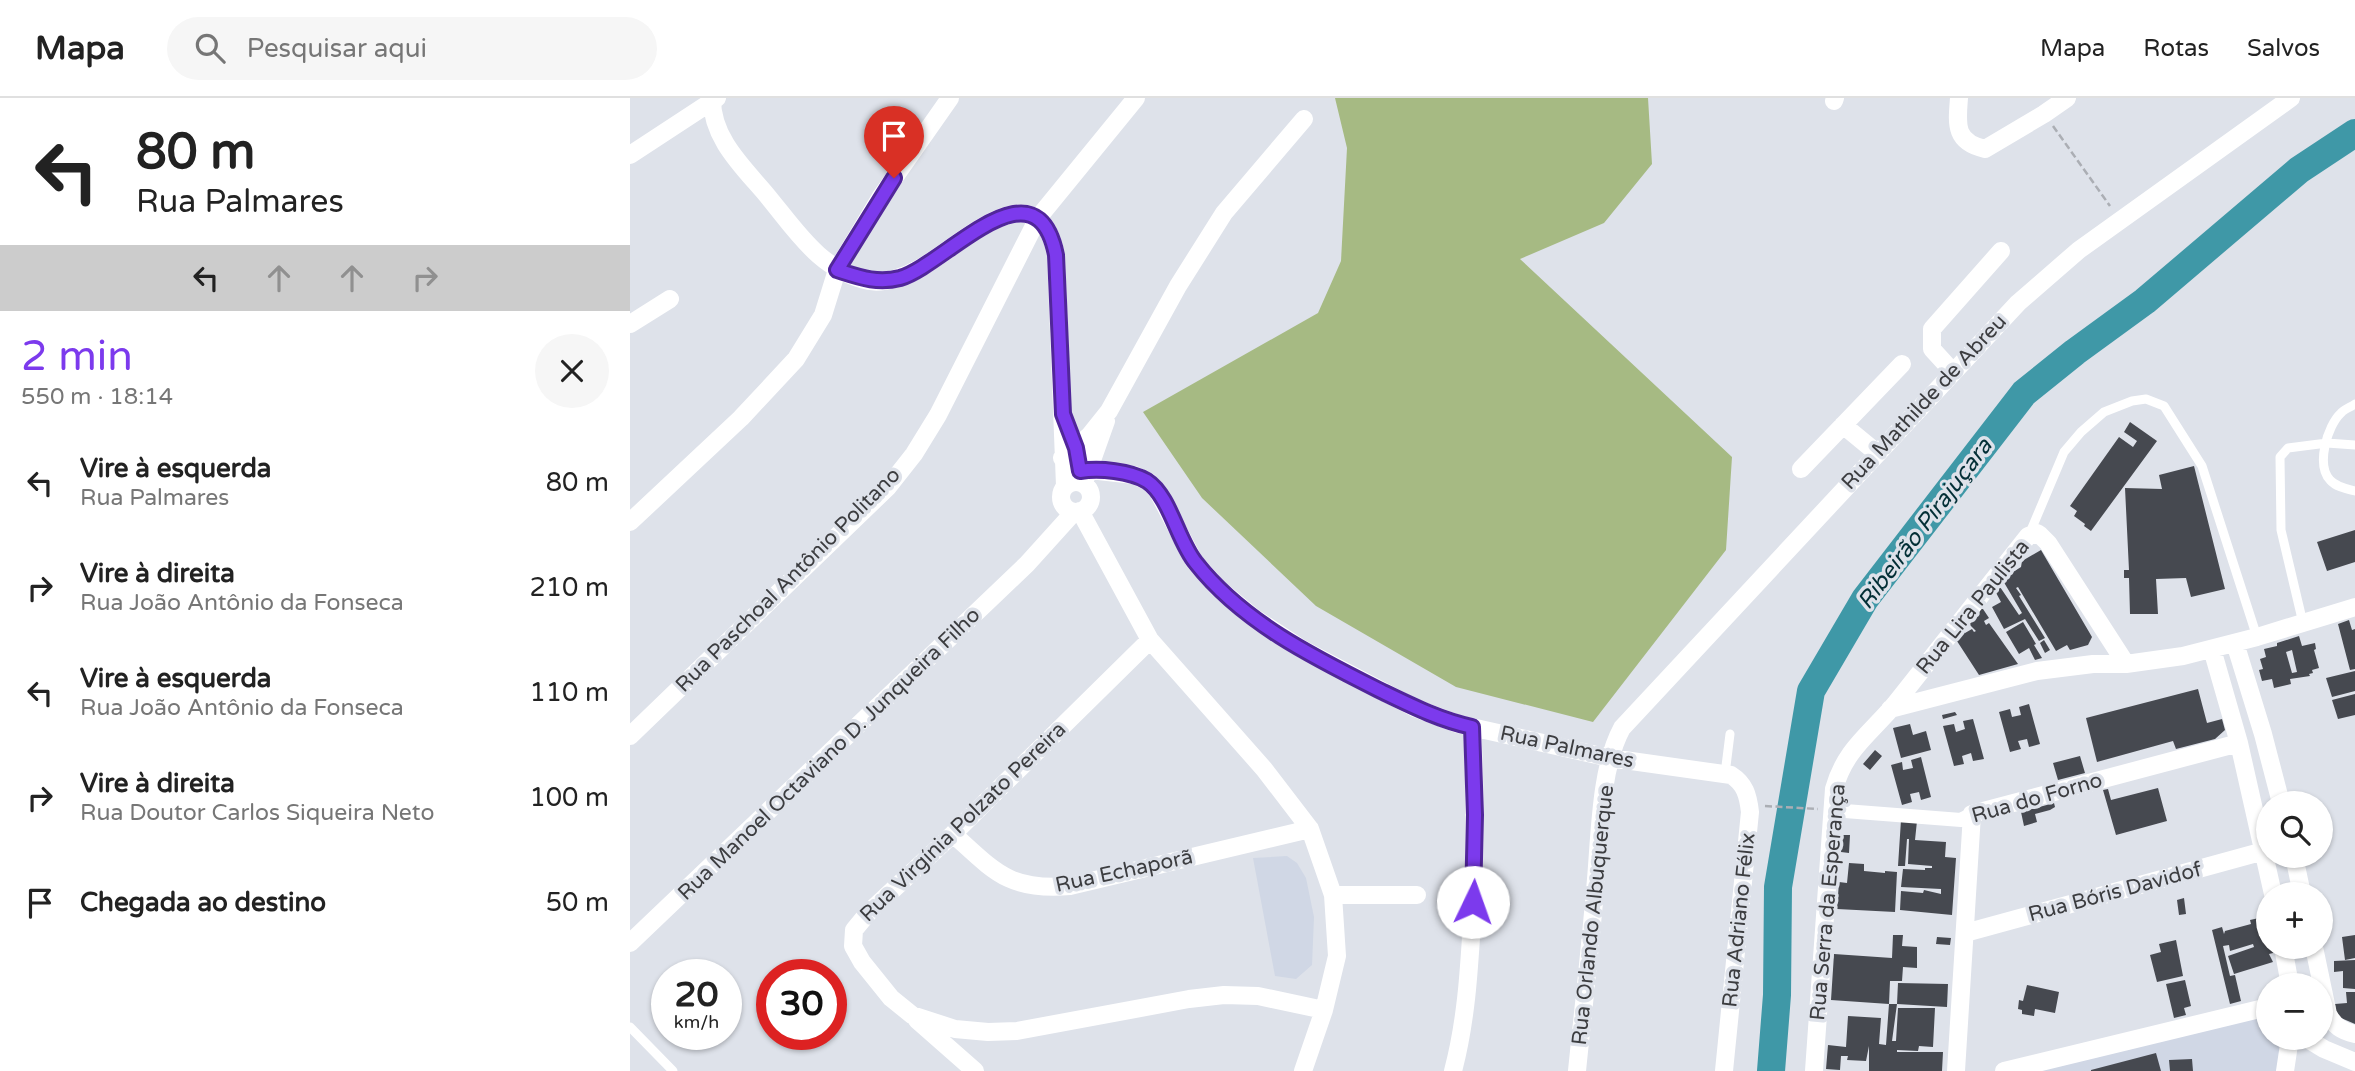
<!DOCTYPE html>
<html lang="pt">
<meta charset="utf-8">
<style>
body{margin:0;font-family:"Varela Round",sans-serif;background:#f6f6f6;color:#222;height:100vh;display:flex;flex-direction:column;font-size:26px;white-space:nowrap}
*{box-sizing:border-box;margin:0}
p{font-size:23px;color:#767676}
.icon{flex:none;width:38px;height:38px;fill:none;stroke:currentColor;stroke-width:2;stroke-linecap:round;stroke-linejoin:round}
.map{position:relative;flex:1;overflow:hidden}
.details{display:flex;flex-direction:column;background:#fff;width:630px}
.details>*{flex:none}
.banner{background:#fff;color:#222;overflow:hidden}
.tools{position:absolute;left:1626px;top:693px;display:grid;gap:14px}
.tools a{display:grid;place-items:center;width:77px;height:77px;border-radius:50%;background:#fff;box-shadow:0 2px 5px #0004;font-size:35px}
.speed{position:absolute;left:21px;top:861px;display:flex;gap:14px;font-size:35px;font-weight:700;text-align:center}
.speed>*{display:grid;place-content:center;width:91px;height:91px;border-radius:50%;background:#fff;box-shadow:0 2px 5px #0004;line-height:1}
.speed small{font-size:18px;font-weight:400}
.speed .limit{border:10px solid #d22;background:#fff;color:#111}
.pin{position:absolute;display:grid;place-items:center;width:60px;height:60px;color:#fff;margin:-72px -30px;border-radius:50% 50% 50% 0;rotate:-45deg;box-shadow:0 0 7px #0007}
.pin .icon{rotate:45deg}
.me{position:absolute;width:77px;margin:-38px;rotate:3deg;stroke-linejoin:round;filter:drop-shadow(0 0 5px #0008)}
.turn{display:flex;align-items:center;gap:24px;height:147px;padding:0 21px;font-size:32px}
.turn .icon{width:91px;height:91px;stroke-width:2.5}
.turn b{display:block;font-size:49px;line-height:60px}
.lanes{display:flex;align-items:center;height:66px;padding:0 21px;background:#0003;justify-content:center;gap:35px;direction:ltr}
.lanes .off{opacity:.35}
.round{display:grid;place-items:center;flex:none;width:74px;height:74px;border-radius:37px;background:#f6f6f6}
.summary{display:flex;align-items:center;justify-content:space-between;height:119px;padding:0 21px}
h1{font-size:42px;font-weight:600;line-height:52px;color:#7c3aed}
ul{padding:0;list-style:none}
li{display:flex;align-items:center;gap:21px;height:105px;padding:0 21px}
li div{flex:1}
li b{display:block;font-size:26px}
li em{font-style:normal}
header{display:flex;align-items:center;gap:42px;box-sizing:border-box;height:98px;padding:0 35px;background:#fff;border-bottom:2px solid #e0e0e0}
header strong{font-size:33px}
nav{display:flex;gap:38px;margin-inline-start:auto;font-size:24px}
.search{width:490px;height:63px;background:#f6f6f6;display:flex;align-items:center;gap:18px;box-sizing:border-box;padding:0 24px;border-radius:38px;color:#767676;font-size:26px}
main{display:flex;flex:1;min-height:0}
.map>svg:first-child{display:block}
.built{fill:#d0d7e5}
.green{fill:#a6ba83}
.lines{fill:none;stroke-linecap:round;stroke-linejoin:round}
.river{stroke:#3f98a7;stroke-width:28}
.building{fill:#464950;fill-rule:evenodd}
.path{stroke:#abaeb4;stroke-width:2.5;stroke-dasharray:7 3.5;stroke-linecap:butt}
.service{stroke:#fff;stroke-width:9}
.pedestrian{stroke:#fff;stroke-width:14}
.minor{stroke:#fff;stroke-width:18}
.route-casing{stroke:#51269a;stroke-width:18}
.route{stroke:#7c3aed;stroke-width:12}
.labels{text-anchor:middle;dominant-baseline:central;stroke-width:7;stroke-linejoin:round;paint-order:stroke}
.street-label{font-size:21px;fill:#3c3d40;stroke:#dee2ea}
.water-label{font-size:23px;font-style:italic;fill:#032f36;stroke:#dee2ea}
</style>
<header>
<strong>Mapa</strong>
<div class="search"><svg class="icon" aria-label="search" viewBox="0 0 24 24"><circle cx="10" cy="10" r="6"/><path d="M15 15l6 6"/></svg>Pesquisar aqui</div>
<nav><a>Mapa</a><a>Rotas</a><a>Salvos</a></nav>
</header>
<main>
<section class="details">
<div class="banner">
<div class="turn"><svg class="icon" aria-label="left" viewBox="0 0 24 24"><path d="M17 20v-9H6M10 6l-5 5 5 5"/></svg><div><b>80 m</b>Rua Palmares</div></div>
<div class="lanes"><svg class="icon" aria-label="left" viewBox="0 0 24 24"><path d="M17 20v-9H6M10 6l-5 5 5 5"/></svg><svg class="icon off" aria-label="ahead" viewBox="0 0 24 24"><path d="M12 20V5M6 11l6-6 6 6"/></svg><svg class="icon off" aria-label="ahead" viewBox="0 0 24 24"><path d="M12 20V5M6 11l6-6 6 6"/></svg><svg class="icon off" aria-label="right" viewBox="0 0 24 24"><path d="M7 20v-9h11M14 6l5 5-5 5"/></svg></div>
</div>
<div class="summary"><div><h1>2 min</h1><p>550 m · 18:14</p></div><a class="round"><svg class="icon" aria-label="close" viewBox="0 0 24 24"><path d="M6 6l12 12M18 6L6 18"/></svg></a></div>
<ul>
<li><svg class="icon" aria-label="left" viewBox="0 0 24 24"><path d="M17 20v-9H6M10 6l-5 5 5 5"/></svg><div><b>Vire à esquerda</b><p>Rua Palmares</p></div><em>80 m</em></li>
<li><svg class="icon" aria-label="right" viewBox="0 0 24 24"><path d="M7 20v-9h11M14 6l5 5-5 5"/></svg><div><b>Vire à direita</b><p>Rua João Antônio da Fonseca</p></div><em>210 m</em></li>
<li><svg class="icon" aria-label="left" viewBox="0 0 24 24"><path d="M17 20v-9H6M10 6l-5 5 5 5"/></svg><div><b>Vire à esquerda</b><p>Rua João Antônio da Fonseca</p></div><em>110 m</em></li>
<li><svg class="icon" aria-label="right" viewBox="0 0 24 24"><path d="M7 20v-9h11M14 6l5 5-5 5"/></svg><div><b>Vire à direita</b><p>Rua Doutor Carlos Siqueira Neto</p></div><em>100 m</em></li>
<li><svg class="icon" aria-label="arrive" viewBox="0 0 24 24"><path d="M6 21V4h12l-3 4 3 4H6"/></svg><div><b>Chegada ao destino</b></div><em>50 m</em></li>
</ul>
</section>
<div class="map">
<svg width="1725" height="973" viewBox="0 0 1725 973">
<rect width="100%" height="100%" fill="#dee2ea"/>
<path class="built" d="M 657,758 L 667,765 L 676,780 L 684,819 L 682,867 L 666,881 L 645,878 L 623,760 Z
M 1638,909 L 1638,940 L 1656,940 L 1651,973 L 1374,973 Z"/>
<path class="green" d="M 705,0 L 1018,0 L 1022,66 L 974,125 L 890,161 L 1102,359 L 1096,452 L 963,624 L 826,589 L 686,508 L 572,400 L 513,314 L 688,215 L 711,163 L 717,50 Z"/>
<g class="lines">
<path class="river" d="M 1141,973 L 1147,897 L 1148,789 L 1181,593 L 1235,501 L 1394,295 L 1445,254 L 1515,203 L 1669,72 L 1725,35"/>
</g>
<path class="building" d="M 1500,324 L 1527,343 L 1461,433 L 1454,428 L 1455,426 L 1444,418 L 1447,413 L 1440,408 L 1489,339 L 1503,349 L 1507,343 L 1494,334 Z
M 1564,368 L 1595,491 L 1561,499 L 1556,480 L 1526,481 L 1528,516 L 1500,516 L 1499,480 L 1494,480 L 1494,472 L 1499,472 L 1495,390 L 1532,391 L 1529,377 Z
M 1725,432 L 1725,464 L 1697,473 L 1687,444 Z
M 1411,452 L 1462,539 L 1458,547 L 1440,552 L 1437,547 L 1426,553 L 1388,489 L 1386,490 L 1391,497 L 1389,498 L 1415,540 L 1409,543 L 1395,521 L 1374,531 L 1362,509 L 1371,504 L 1364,491 L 1368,486 L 1389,517 L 1392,515 L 1372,481 L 1391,469 L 1392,463 Z
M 1351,508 L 1359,520 L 1354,523 L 1356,527 L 1359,525 L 1388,566 L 1349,577 L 1325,540 L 1332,530 L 1335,535 L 1342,531 L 1344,534 L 1346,533 L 1337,524 Z
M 1719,522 L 1722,532 L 1725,531 L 1725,571 L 1720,572 L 1708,526 Z
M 1393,524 L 1406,546 L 1404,547 L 1412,560 L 1405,562 L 1399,550 L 1389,556 L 1376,534 Z
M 1669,538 L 1672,548 L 1685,545 L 1686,551 L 1684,552 L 1689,570 L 1682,572 L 1683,575 L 1679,576 L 1680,578 L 1660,581 L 1661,586 L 1644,590 L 1642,581 L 1632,583 L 1629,572 L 1633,571 L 1630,561 L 1636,559 L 1634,551 L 1647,548 L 1647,545 ZM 1662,552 L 1667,574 L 1662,575 L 1656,554 Z
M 1414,542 L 1420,552 L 1415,555 L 1410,545 Z
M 1725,573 L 1725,593 L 1702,599 L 1696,580 Z
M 1568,591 L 1577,625 L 1592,621 L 1595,632 L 1585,641 L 1546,651 L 1543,643 L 1467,664 L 1456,620 Z
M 1725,596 L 1725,617 L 1708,621 L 1702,602 Z
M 1399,606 L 1410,646 L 1399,649 L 1397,641 L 1388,643 L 1391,651 L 1380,654 L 1369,614 L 1380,611 L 1382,619 L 1391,617 L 1389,609 Z
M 1325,614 L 1327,617 L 1313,621 L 1312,617 Z
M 1343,621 L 1354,661 L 1343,663 L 1341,655 L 1332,658 L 1334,666 L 1324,668 L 1313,628 L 1324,626 L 1326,634 L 1335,631 L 1333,623 Z
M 1280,626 L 1283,637 L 1296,633 L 1301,652 L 1271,660 L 1263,630 Z
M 1245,652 L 1252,658 L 1240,672 L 1233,666 Z
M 1450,658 L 1455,675 L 1428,682 L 1423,665 Z
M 1291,659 L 1301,699 L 1291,702 L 1289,694 L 1280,696 L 1282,704 L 1272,707 L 1261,667 L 1272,664 L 1273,672 L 1283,670 L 1281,662 Z
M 1528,690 L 1537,723 L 1486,737 L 1473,692 L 1478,691 L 1481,702 Z
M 1424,705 L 1425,709 L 1420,712 L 1405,716 L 1407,724 L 1394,728 L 1391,714 Z
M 1271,722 L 1287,723 L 1285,742 L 1316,744 L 1315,759 L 1326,760 L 1322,817 L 1270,812 L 1271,793 L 1293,795 L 1294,792 L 1311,796 L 1311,791 L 1271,789 L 1273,771 L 1295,772 L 1295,770 L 1302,770 L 1302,768 L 1278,766 L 1279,741 L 1277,741 L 1275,768 L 1268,768 Z
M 1212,737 L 1220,737 L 1219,755 L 1211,754 Z
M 1219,765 L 1234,766 L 1234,773 L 1255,775 L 1255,773 L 1267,774 L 1265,814 L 1207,811 L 1209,784 L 1217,785 Z
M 1554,800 L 1556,816 L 1549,817 L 1547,802 Z
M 1638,818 L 1638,831 L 1635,832 L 1638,849 L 1650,849 L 1651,853 L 1639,856 L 1643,864 L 1604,876 L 1598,858 L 1624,849 L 1623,846 L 1600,853 L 1599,847 L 1593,848 L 1600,878 L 1605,877 L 1611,903 L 1600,906 L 1582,832 L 1592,829 L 1594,836 L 1595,833 L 1621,826 L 1620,822 Z
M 1263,837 L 1273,837 L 1272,848 L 1287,849 L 1287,870 L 1273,869 L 1272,883 L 1260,883 L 1259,906 L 1267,906 L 1262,943 L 1266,943 L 1268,910 L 1305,910 L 1303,949 L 1289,948 L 1288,953 L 1267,952 L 1267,954 L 1313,954 L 1312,973 L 1239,973 L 1239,948 L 1236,963 L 1217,962 L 1218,958 L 1211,958 L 1210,972 L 1196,971 L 1198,947 L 1216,949 L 1218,918 L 1251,920 L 1249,946 L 1256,947 L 1259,906 L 1201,902 L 1204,856 L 1262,860 Z
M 1725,837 L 1725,860 L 1715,862 L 1712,839 Z
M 1307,839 L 1321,840 L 1320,847 L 1306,846 Z
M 1546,842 L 1553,878 L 1527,884 L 1520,857 L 1531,854 L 1529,846 Z
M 1725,862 L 1725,891 L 1713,890 L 1713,873 L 1704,874 L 1704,863 Z
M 1555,882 L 1561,908 L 1554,910 L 1556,917 L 1544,920 L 1536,886 Z
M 1268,885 L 1318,886 L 1317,909 L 1267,906 Z
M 1397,887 L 1429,894 L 1425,915 L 1405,911 L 1404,918 L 1392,916 L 1392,912 L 1388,911 L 1389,902 L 1393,903 Z
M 1716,894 L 1725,894 L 1725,926 L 1711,920 L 1706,914 L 1705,906 L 1717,905 Z
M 1526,955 L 1531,973 L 1461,973 L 1461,972 Z
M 1562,961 L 1563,973 L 1540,973 L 1539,962 Z"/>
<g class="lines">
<path class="path" d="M 1423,28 L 1480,108
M 1135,708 L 1188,711"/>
<path class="service" d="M 1725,306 C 1721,309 1714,311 1711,315 C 1697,328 1686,367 1700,382 C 1706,389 1717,391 1725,393
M 1399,437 L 1434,354 L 1451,334 L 1474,314 L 1502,303 L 1516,301 L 1534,308 L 1572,368 L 1627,539
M 1673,525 L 1651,432 L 1650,359 L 1658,350 L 1697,345 L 1725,347
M 1095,676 L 1100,636
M 0,929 L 43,973"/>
<path class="pedestrian" d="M 1202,712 L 1331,722 L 1342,716"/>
<path class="minor" d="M 82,0 C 81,39 112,68 135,95 C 166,132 189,172 239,183 C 255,186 276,178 290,170 C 330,148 408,67 426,157 L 435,388
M 1329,0 C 1327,26 1324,44 1355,51 L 1414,16 L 1437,0
M 1204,3 L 1205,0
M 0,57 L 87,0
M 0,226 L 40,201
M 1323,274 L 1302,251 L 1302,231 L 1371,153
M 1213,327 L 1247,355
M 432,360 L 459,338 L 479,313 L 548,188 L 594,115 L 674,21
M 1171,371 L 1272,266
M 450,373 L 460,372 L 504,377 L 519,384 L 528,394 L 564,463 L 588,490 L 623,519 L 672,551 L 785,610 L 828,626 L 980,660 L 1101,677 C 1115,686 1118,697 1120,714 L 1094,973
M 455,382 L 476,323
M431 399a15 15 0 1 1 30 0a15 15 0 1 1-30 0Z
M 450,413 L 520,542 L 634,671 L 680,731 L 703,797 L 707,858 L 694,912 L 673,973
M 0,424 L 111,320 L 166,261 L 193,217 L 207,172 L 250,100 L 320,0
M 520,542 L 323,736 L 238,815 L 224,832 L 223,848 L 232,864 L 261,900 L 282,917 L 325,931 L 358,934 L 387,933 L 559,901 L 594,897 L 628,898 L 694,912
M 1605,545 L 1633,636 L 1651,705
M 1582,551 L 1609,645 L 1643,796
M 1260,611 L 1407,573 L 1463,566 L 1496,566 L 1553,558 L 1627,539 L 1725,509
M 0,638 L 258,389 L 284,356 L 308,317 L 408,120 L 506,0
M 323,736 C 365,774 379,793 440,788 L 680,731
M 1664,758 L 1672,796
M 703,797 L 787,797
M 1335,835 L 1634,753
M 0,845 L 397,466 L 444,414
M 1653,849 L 1660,887
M 1684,849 L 1698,916 C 1704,928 1712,933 1725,936
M 287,922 L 345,973
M 1676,940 L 1694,951 L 1725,964
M 823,973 C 836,924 839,874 842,823 C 845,758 846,694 842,629
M 947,973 C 953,913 960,853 965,792 C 970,744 969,672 992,630 L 1388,205 L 1449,152 L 1661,0
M 1184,973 L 1204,691 C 1215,651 1240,636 1265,606 C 1309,550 1354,494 1398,438 L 1407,435 L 1410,437 L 1418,445 L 1496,566
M 1326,973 L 1342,716 L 1609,645
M 1374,973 L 1638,909
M 1655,973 L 1660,940"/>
</g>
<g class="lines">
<g class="route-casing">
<path id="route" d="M 264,80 L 207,172 C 229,179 247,186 270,180 C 315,167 406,57 426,157 L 433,316 L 446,350 L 450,373 C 470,370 500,373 517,383 C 540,398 548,444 566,465 C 613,525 687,561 753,594 C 782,608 810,622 842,629 L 845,717 L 843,804"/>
</g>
<use href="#route" class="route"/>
</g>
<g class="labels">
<g class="street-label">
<text transform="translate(1294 304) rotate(-47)">Rua Mathilde de Abreu</text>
<text transform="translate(158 482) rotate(-45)">Rua Paschoal Antônio Politano</text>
<text transform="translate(1343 509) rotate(-51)">Rua Lira Paulista</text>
<text transform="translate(937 649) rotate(12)">Rua Palmares</text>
<text transform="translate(199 656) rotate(-44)">Rua Manoel Octaviano D. Junqueira Filho</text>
<text transform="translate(1407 700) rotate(-16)">Rua do Forno</text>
<text transform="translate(333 724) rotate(-44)">Rua Virgínia Polzato Pereira</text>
<text transform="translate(494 773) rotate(-12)">Rua Echaporã</text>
<text transform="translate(1485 794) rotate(-15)">Rua Bóris Davidof</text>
<text transform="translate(1198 804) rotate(-85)">Rua Serra da Esperança</text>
<text transform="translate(963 817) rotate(-84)">Rua Orlando Albuquerque</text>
<text transform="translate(1109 822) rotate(-84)">Rua Adriano Félix</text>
</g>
<g class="water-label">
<text transform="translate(1295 426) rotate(-53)">Ribeirão Pirajuçara</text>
</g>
</g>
</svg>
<div class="tools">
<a><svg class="icon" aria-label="search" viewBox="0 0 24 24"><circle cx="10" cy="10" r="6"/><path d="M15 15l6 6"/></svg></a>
<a>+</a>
<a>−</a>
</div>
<div class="speed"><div>20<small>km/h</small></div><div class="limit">30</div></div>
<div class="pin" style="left:264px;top:80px;background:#d93025"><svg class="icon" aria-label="arrive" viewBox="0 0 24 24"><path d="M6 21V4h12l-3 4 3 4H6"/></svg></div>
<svg class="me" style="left:843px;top:804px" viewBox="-20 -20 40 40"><circle r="19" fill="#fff"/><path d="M0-13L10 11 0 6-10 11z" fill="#7c3aed"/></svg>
</div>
</main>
